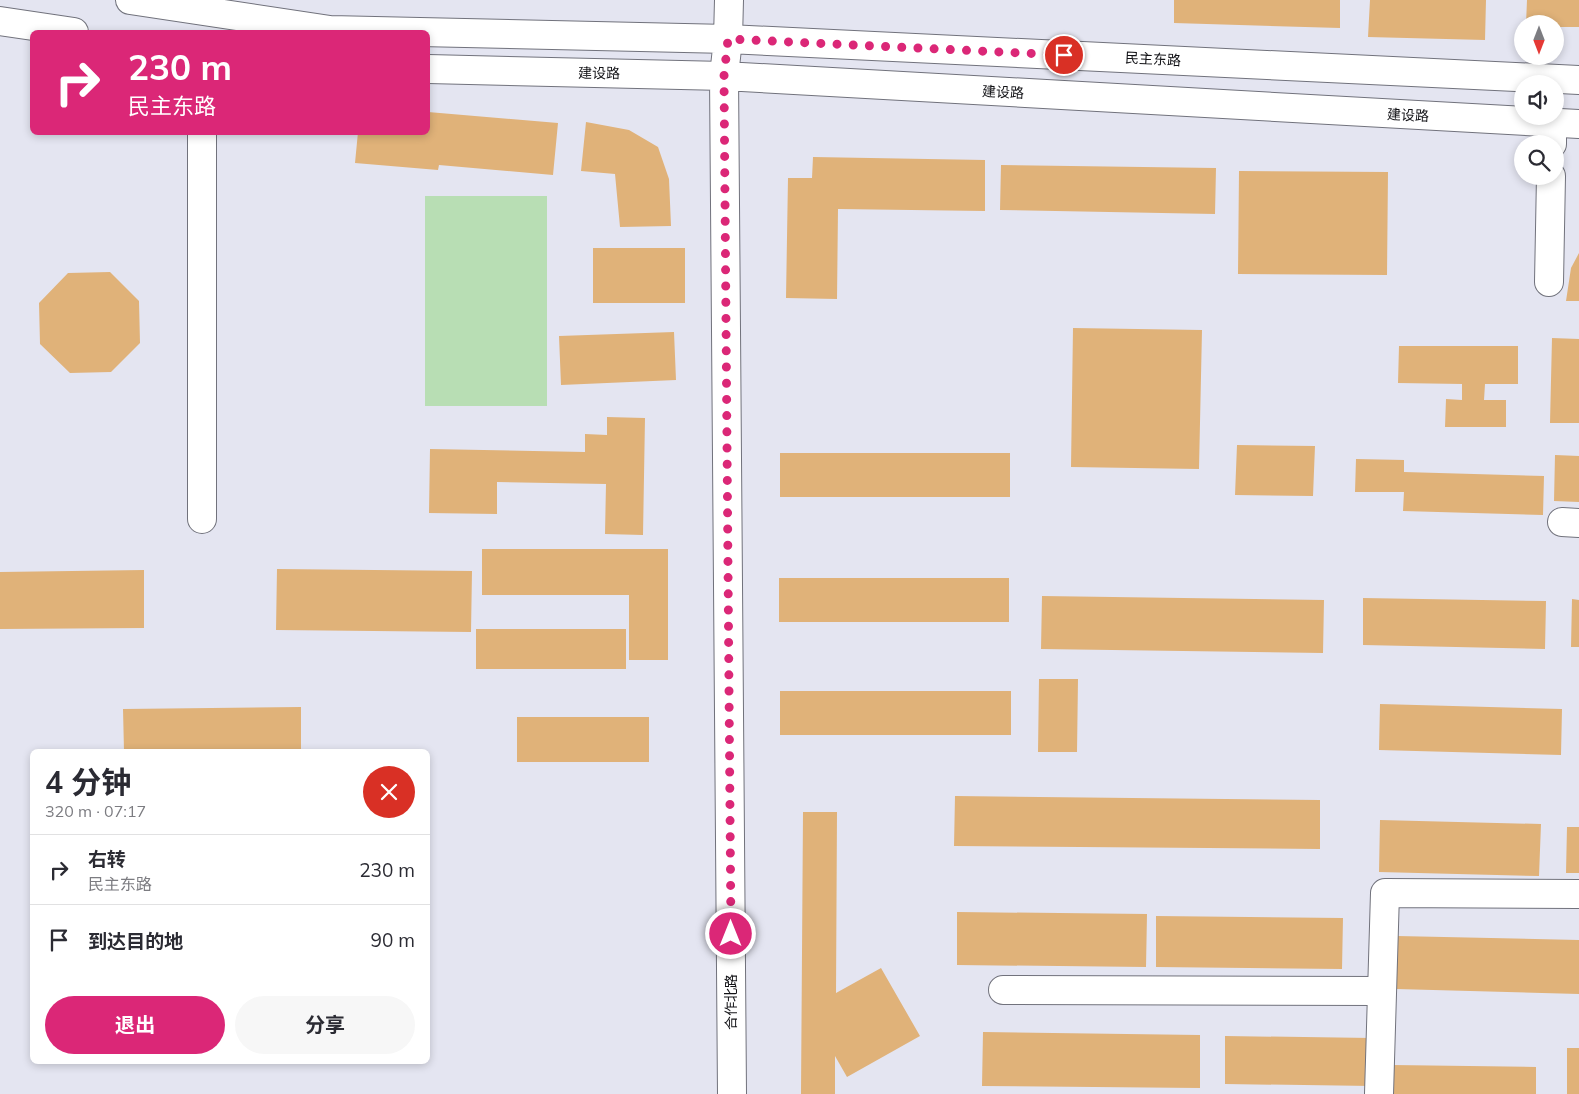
<!DOCTYPE html>
<html lang="zh">
<meta charset="utf-8">
<style>
body{margin:0;font-family:Mulish,"Noto Sans SC",sans-serif;background:#f7f7f7;color:#2b2b33;height:100vh;display:flex;flex-direction:column;font-size:19px;white-space:nowrap}
*{box-sizing:border-box;margin:0}
p{font-size:16px;color:#7c7c81}
.icon{flex:none;width:28px;height:28px;fill:none;stroke:currentColor;stroke-width:2;stroke-linecap:round;stroke-linejoin:round}
.map{position:relative;flex:1;overflow:hidden}
.panel{position:absolute;left:30px;top:749px;width:400px;height:315px;display:flex;flex-direction:column;background:#fff;border-radius:8px;box-shadow:0 2px 8px #0003}
.panel>*{flex:none}
.hud{position:absolute;left:30px;top:30px;width:400px;height:105px;border-radius:8px;box-shadow:0 2px 8px #0003;background:#db2777;color:#fff;overflow:hidden}
.needle{width:32px;rotate:180deg}
.buttons{position:absolute;left:1514px;top:15px;display:grid;gap:10px}
.buttons a{display:grid;place-items:center;width:50px;height:50px;border-radius:50%;background:#fff;box-shadow:0 2px 8px #0003;font-size:25px}
.pin{position:absolute;display:grid;place-items:center;width:42px;height:42px;color:#fff;margin:-21px;border:2px solid #fff;border-radius:50%;box-shadow:0 1px 5px #0007}
.me{position:absolute;width:55px;margin:-28px;rotate:0deg;stroke-linejoin:round;filter:drop-shadow(0 0 4px #0008)}
.turn{display:flex;align-items:center;gap:18px;height:105px;padding:0 15px;font-size:22px}
.turn .icon{width:65px;height:65px;stroke-width:2.5}
.turn b{display:block;font-size:35px;line-height:42px}
.round{display:grid;place-items:center;flex:none;width:52px;height:52px;border-radius:26px;background:#f7f7f7}
.summary{display:flex;align-items:center;justify-content:space-between;height:85px;padding:0 15px}
h1{font-size:30px;font-weight:700;line-height:38px}
.button{display:flex;gap:10px;margin-top:auto;padding:10px 15px}
.button a{flex:1;height:58px;border-radius:30px;background:#db2777;color:#fff;font-size:20px;font-weight:700;line-height:58px;text-align:center}
.button a+a{background:#f7f7f7;color:#2b2b33}
ul{padding:0;list-style:none}
li{display:flex;align-items:center;gap:15px;height:70px;padding:0 15px;border-top:1px solid #e1e1e2}
li div{flex:1}
li b{display:block;font-size:19px}
li em{font-style:normal}
.map>svg:first-child{display:block}
.green{fill:#b8deb4}
.building{fill:#e0b279}
.lines{fill:none;stroke-linecap:round;stroke-linejoin:round}
.minor-casing{stroke:#71727c;stroke-width:30}
.major-casing{stroke:#71727c;stroke-width:30}
.minor{stroke:#fff;stroke-width:28}
.major{stroke:#fff;stroke-width:28}
.route{stroke:#db2777;stroke-width:9;stroke-dasharray:0 16.2}
.labels{text-anchor:middle;dominant-baseline:central;stroke-width:4;stroke-linejoin:round;paint-order:stroke}
.street-label{font-size:14px;fill:#121216;stroke:#fff}
</style>
<div class="map">
<svg width="1579" height="1094" viewBox="0 0 1579 1094">
<rect width="100%" height="100%" fill="#e4e5f1"/>
<path class="green" d="M 425,196 L 547,196 L 547,406 L 425,406 Z"/>
<path class="building" d="M 1174,0 L 1340,0 L 1340,28 L 1174,23 Z
M 1370,0 L 1486,0 L 1485,40 L 1368,37 Z
M 1527,0 L 1579,0 L 1579,27 L 1555,27 L 1555,24 L 1526,24 Z
M 428,112 L 558,123 L 553,175 L 439,165 L 438,170 L 355,163 L 358,132 L 428,132 Z
M 586,122 L 629,130 L 658,147 L 669,179 L 671,226 L 620,227 L 615,174 L 581,171 Z
M 813,157 L 985,160 L 985,211 L 838,209 L 837,299 L 786,298 L 788,178 L 812,178 Z
M 1001,165 L 1216,168 L 1215,214 L 1000,210 Z
M 1239,171 L 1388,172 L 1387,275 L 1238,274 Z
M 593,248 L 685,248 L 685,303 L 593,303 Z
M 1579,253 L 1579,301 L 1566,301 L 1571,268 Z
M 110,272 L 139,301 L 140,343 L 111,372 L 70,373 L 40,344 L 39,303 L 68,273 Z
M 1073,328 L 1202,330 L 1199,469 L 1071,467 Z
M 674,332 L 676,380 L 561,385 L 559,336 Z
M 1552,338 L 1579,339 L 1579,423 L 1550,423 Z
M 1399,346 L 1518,346 L 1518,384 L 1485,384 L 1484,400 L 1506,400 L 1506,427 L 1445,427 L 1446,399 L 1462,400 L 1462,384 L 1398,383 Z
M 607,417 L 645,418 L 643,535 L 605,534 L 606,484 L 497,482 L 497,514 L 429,513 L 430,449 L 585,452 L 585,434 L 607,435 Z
M 1237,445 L 1315,446 L 1313,496 L 1235,495 Z
M 780,453 L 1010,453 L 1010,497 L 780,497 Z
M 1555,455 L 1579,456 L 1579,502 L 1554,501 Z
M 1356,459 L 1404,460 L 1404,472 L 1544,476 L 1543,515 L 1403,511 L 1404,492 L 1355,492 Z
M 482,549 L 668,549 L 668,660 L 629,660 L 629,595 L 482,595 Z
M 277,569 L 472,571 L 471,632 L 276,630 Z
M 144,570 L 144,628 L 0,629 L 0,572 Z
M 779,578 L 1009,578 L 1009,622 L 779,622 Z
M 1042,596 L 1324,600 L 1323,653 L 1041,649 Z
M 1363,598 L 1546,601 L 1545,649 L 1363,645 Z
M 1572,599 L 1579,600 L 1579,647 L 1571,647 Z
M 476,629 L 626,629 L 626,669 L 476,669 Z
M 1039,679 L 1078,679 L 1077,752 L 1038,752 Z
M 780,691 L 1011,691 L 1011,735 L 780,735 Z
M 1380,704 L 1562,709 L 1561,755 L 1379,750 Z
M 301,707 L 301,751 L 124,751 L 123,709 Z
M 517,717 L 649,717 L 649,762 L 517,762 Z
M 955,796 L 1320,800 L 1320,849 L 954,846 Z
M 803,812 L 837,812 L 836,993 L 881,968 L 920,1036 L 847,1077 L 835,1056 L 835,1094 L 801,1094 Z
M 1380,820 L 1541,824 L 1539,876 L 1379,872 Z
M 1567,827 L 1579,827 L 1579,873 L 1566,873 Z
M 957,912 L 1147,914 L 1146,967 L 957,965 Z
M 1156,916 L 1343,918 L 1342,969 L 1156,967 Z
M 1397,936 L 1579,940 L 1579,994 L 1396,989 Z
M 983,1032 L 1200,1035 L 1200,1088 L 982,1086 Z
M 1225,1036 L 1372,1038 L 1372,1086 L 1225,1084 Z
M 1567,1048 L 1579,1048 L 1579,1094 L 1567,1094 Z
M 1392,1065 L 1536,1067 L 1536,1094 L 1391,1094 Z"/>
<g class="lines">
<g class="minor-casing">
<path id="minor" d="M 202,132 L 202,519
M 1552,144 L 1552,123
M 1549,282 L 1551,176
M 1562,522 L 1579,523
M 1003,990 L 1382,991
M 1379,1094 L 1385,893 L 1579,894"/>
</g>
<g class="major-casing">
<path id="major" d="M 130,0 L 330,30 L 728,39 L 1579,80
M 729,0 L 728,39 L 724,76 L 732,1094
M 0,21 L 74,32
M 428,69 L 724,76 L 1579,124"/>
</g>
<use href="#minor" class="minor"/>
<use href="#major" class="major"/>
</g>
<g class="lines">
<path class="route" d="M 731,934 L 724,76 L 728,39 L 1064,55"/>
</g>
<g class="labels">
<g class="street-label">
<text transform="translate(1153 59) rotate(3)">民主东路</text>
<text transform="translate(599 73) rotate(1)">建设路</text>
<text transform="translate(1003 92) rotate(3)">建设路</text>
<text transform="translate(1408 115) rotate(3)">建设路</text>
<text transform="translate(731 1002) rotate(-90)">合作北路</text>
</g>
</g>
</svg>
<div class="buttons">
<a><svg class="needle" viewBox="-14 -14 28 28"><path d="M0-13l5 13h-10z" fill="#e53935"/><path d="M0 13l5-13h-10z" fill="#7c7c81"/></svg></a>
<a><svg class="icon" aria-label="sound" viewBox="0 0 24 24"><path d="M4 9h4l5-4v14l-5-4H4zM17 9q2 3 0 6"/></svg></a>
<a><svg class="icon" aria-label="search" viewBox="0 0 24 24"><circle cx="10" cy="10" r="6"/><path d="M15 15l6 6"/></svg></a>
</div>
<div class="pin" style="left:1064px;top:55px;background:#d93025"><svg class="icon" aria-label="arrive" viewBox="0 0 24 24"><path d="M6 21V4h12l-3 4 3 4H6"/></svg></div>
<svg class="me" style="left:731px;top:934px" viewBox="-20 -20 40 40"><circle r="17" fill="#db2777" stroke="#fff" stroke-width="3"/><path d="M0-11L8 9 0 5-8 9z" fill="#fff"/></svg>
<div class="hud">
<div class="turn"><svg class="icon" aria-label="right" viewBox="0 0 24 24"><path d="M7 20v-9h11M14 6l5 5-5 5"/></svg><div><b>230 m</b>民主东路</div></div>
</div>
<section class="panel">
<div class="summary"><div><h1>4 分钟</h1><p>320 m · 07:17</p></div><a class="round" style="background:#d93025;color:#fff"><svg class="icon" aria-label="close" viewBox="0 0 24 24"><path d="M6 6l12 12M18 6L6 18"/></svg></a></div>
<ul>
<li><svg class="icon" aria-label="right" viewBox="0 0 24 24"><path d="M7 20v-9h11M14 6l5 5-5 5"/></svg><div><b>右转</b><p>民主东路</p></div><em>230 m</em></li>
<li><svg class="icon" aria-label="arrive" viewBox="0 0 24 24"><path d="M6 21V4h12l-3 4 3 4H6"/></svg><div><b>到达目的地</b></div><em>90 m</em></li>
</ul>
<div class="button"><a>退出</a><a>分享</a></div>
</section>
</div>
